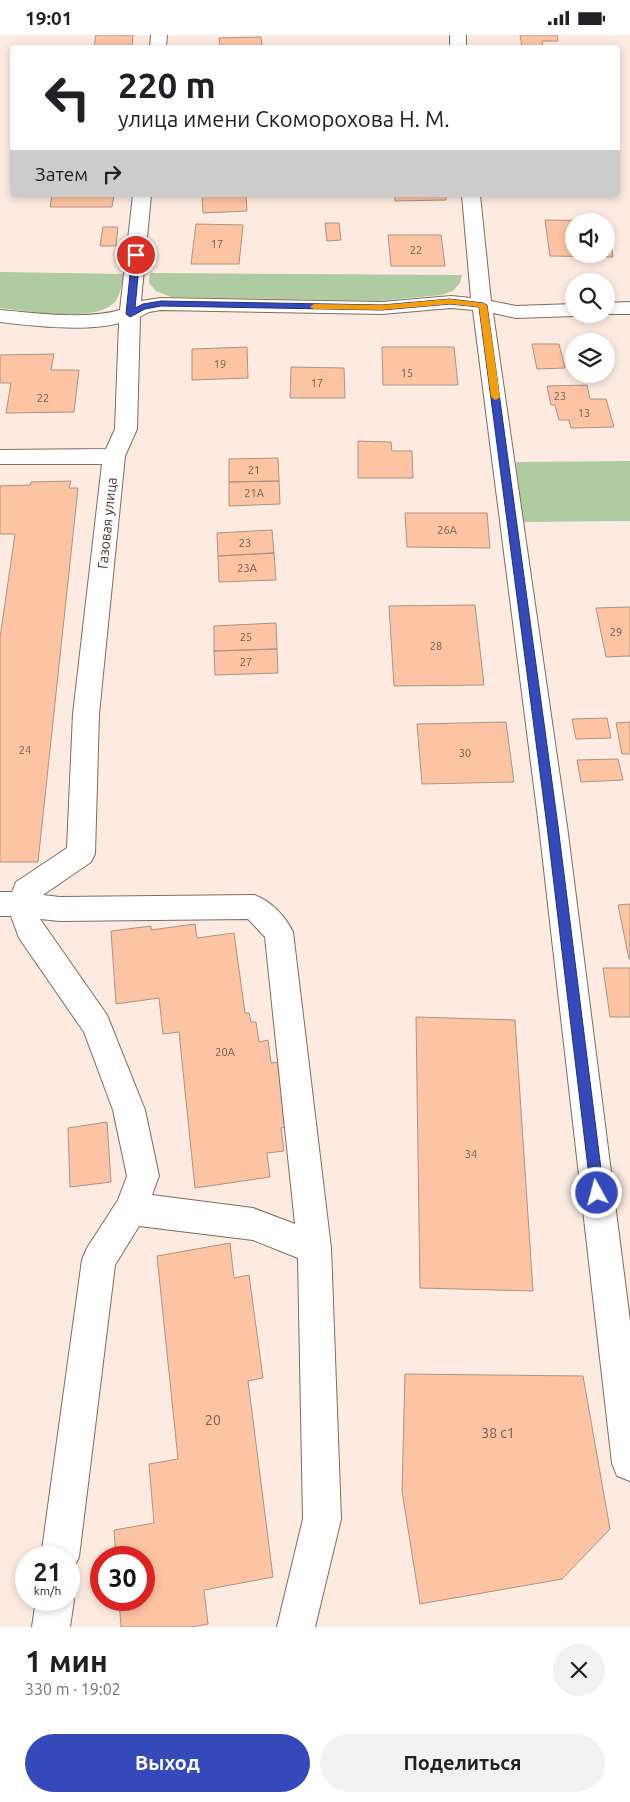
<!DOCTYPE html>
<html lang="ru">
<meta charset="utf-8">
<style>
body{margin:0;font-family:Ubuntu,sans-serif;background:#f2f2f2;color:#202124;height:100vh;display:flex;flex-direction:column;font-size:19px;white-space:nowrap}
*{box-sizing:border-box;margin:0}
p{font-size:16px;color:#757577}
.icon{flex:none;width:28px;height:28px;fill:none;stroke:currentColor;stroke-width:2;stroke-linecap:round;stroke-linejoin:round}
.map{position:relative;height:1592px;overflow:hidden}
.sheet{display:flex;flex-direction:column;background:#fff;flex:1}
.sheet>*{flex:none}
.hud{position:absolute;left:10px;top:10px;width:610px;height:152px;border-radius:5px;box-shadow:0 2px 8px #0003;background:#fff;color:#202124;overflow:hidden}
.tools{position:absolute;left:565px;top:178px;display:grid;gap:10px}
.tools a{display:grid;place-items:center;width:50px;height:50px;border-radius:50%;background:#fff;box-shadow:0 2px 8px #0003;font-size:25px}
.speed{position:absolute;left:15px;top:1511px;display:flex;gap:10px;font-size:25px;font-weight:700;text-align:center}
.speed>*{display:grid;place-content:center;width:65px;height:65px;border-radius:50%;background:#fff;box-shadow:0 2px 8px #0003;line-height:1}
.speed small{font-size:12px;font-weight:400}
.speed .limit{border:8px solid #d22;background:#fff;color:#111}
.pin{position:absolute;display:grid;place-items:center;width:42px;height:42px;color:#fff;margin:-21px;border:2px solid #fff;border-radius:50%;box-shadow:0 1px 5px #0007}
.me{position:absolute;width:55px;margin:-28px;rotate:353deg;stroke-linejoin:round;filter:drop-shadow(0 0 4px #0008)}
.turn{display:flex;align-items:center;gap:18px;height:105px;padding:0 25px;font-size:22px}
.turn .icon{width:65px;height:65px;stroke-width:2.5}
.turn b{display:block;font-size:35px;line-height:42px}
.then{display:flex;align-items:center;height:48px;padding:0 25px;background:#0003;gap:10px;font-size:19px}
.round{display:grid;place-items:center;flex:none;width:52px;height:52px;border-radius:26px;background:#f2f2f2}
.overview{display:flex;align-items:center;justify-content:space-between;height:85px;padding:0 25px}
h1{font-size:30px;font-weight:600;line-height:38px}
.cta{display:flex;gap:10px;margin-top:auto;padding:10px 25px}
.cta a{flex:1;height:58px;border-radius:30px;background:#344abb;color:#fff;font-size:20px;font-weight:600;line-height:58px;text-align:center}
.cta a+a{background:#f2f2f2;color:#202124}
.status{display:flex;justify-content:space-between;align-items:center;height:35px;padding:0 25px;background:#fff;direction:ltr}
.status svg{height:14px;fill:currentColor}
.map>svg:first-child{display:block}
.green{fill:#afcba1}
.building{fill:#fcc4a3;stroke:#ad9283;fill-rule:evenodd}
.lines{fill:none;stroke-linecap:round;stroke-linejoin:round}
.minor-casing{stroke:#846a5c;stroke-width:2}
.minor{fill:#fff;fill-rule:evenodd}
.route{fill:#344abb;stroke:#22307a}
.slow{fill:#f59e0b}
.labels{text-anchor:middle;dominant-baseline:central;stroke-width:5;stroke-linejoin:round;paint-order:stroke}
.number-label{font-size:11px;fill:#725c4e}
.street-label{font-size:14px;fill:#443932;stroke:#fcfcfc}
.near-number-label{font-size:14px;fill:#725c4e}
</style>
<div class="status"><b>19:01</b><svg viewBox="0 0 49 12"><path d="M0 12V9h3v3zM5 12V6h3v6zM10 12V3h3v9zM15 12V0h3v12zM26 1h20v11H26zM47 4h2v5h-2z"/></svg></div>
<div class="map">
<svg width="630" height="1592" viewBox="0 0 630 1592">
<rect width="100%" height="100%" fill="#fdebe1"/>
<path class="green" d="M 0,237 L 124,239 C 122,248 120,262 114,268 C 93,288 27,276 0,273 Z
M 150,238 L 462,240 L 460,248 L 453,256 L 441,260 L 379,266 L 171,262 L 156,256 L 149,248 Z
M 630,426 L 630,486 L 520,487 L 516,427 Z"/>
<path class="building" d="M 96,0 L 133,0 L 132,12 L 94,12 Z
M 520,0 L 557,0 L 558,6 L 542,6 L 543,12 L 522,12 Z
M 261,2 L 262,12 L 220,12 L 219,3 Z
M 52,160 L 114,160 L 112,172 L 50,172 Z
M 202,160 L 246,160 L 247,176 L 203,178 Z
M 395,160 L 446,160 L 446,165 L 395,166 Z
M 545,185 L 607,186 L 613,222 L 550,221 ZM 574,186 L 606,186 L 606,219 L 574,219 Z
M 325,188 L 339,188 L 341,205 L 327,206 Z
M 196,189 L 243,190 L 239,229 L 191,229 Z
M 103,192 L 118,192 L 116,211 L 100,211 Z
M 388,200 L 441,200 L 445,231 L 391,231 Z
M 532,309 L 559,309 L 565,333 L 537,334 Z
M 247,312 L 248,343 L 192,345 L 192,314 Z
M 382,312 L 454,312 L 458,350 L 383,350 Z
M 54,319 L 51,335 L 79,335 L 74,377 L 6,378 L 11,348 L 0,348 L 0,320 Z
M 291,332 L 344,333 L 345,363 L 290,363 Z
M 587,350 L 590,364 L 606,364 L 614,392 L 571,393 L 569,385 L 559,385 L 555,370 L 551,370 L 547,351 Z
M 358,406 L 391,407 L 392,416 L 412,416 L 413,443 L 358,443 Z
M 278,423 L 279,446 L 229,447 L 229,424 Z
M 71,446 L 69,453 L 78,453 L 38,827 L 0,827 L 0,603 L 15,499 L 0,499 L 0,451 L 30,450 L 31,447 Z
M 279,446 L 280,469 L 229,471 L 229,447 Z
M 405,478 L 487,478 L 490,513 L 407,512 Z
M 272,495 L 274,518 L 218,521 L 217,498 Z
M 274,518 L 276,545 L 219,547 L 218,521 Z
M 475,570 L 484,650 L 394,651 L 389,571 Z
M 630,572 L 630,621 L 606,622 L 596,573 Z
M 276,588 L 277,614 L 214,616 L 214,591 Z
M 277,614 L 278,638 L 215,640 L 214,616 Z
M 607,683 L 611,703 L 576,704 L 572,684 Z
M 506,687 L 514,747 L 422,749 L 417,689 Z
M 630,687 L 630,719 L 622,719 L 616,688 Z
M 618,724 L 623,745 L 581,747 L 577,725 Z
M 630,869 L 630,924 L 629,924 L 618,870 Z
M 195,889 L 197,903 L 234,898 L 245,978 L 249,978 L 251,987 L 256,987 L 259,1007 L 268,1005 L 271,1028 L 280,1027 L 290,1091 L 281,1093 L 284,1116 L 267,1118 L 270,1142 L 195,1153 L 179,997 L 163,999 L 159,963 L 116,969 L 111,896 L 151,891 L 151,895 Z
M 603,933 L 630,933 L 630,982 L 610,982 Z
M 416,982 L 515,985 L 533,1256 L 420,1253 Z
M 107,1087 L 111,1147 L 70,1152 L 68,1093 Z
M 230,1208 L 234,1243 L 249,1240 L 263,1343 L 248,1346 L 273,1542 L 204,1555 L 208,1589 L 192,1592 L 121,1592 L 119,1565 L 144,1565 L 144,1522 L 116,1522 L 114,1495 L 154,1488 L 149,1429 L 178,1424 L 157,1221 Z
M 405,1339 L 583,1341 L 610,1494 L 562,1544 L 420,1569 L 402,1456 Z"/>
<g class="lines">
<g class="minor-casing">
<path id="minor" d="M 151,0 L 167,0 L 166,12 L 150,12 Z
M 450,0 L 466,0 L 466,12 L 450,12 Z
M 133,160 L 151,160 L 141,266 L 161,263 L 382,267 L 451,261 L 471,263 L 462,160 L 480,160 L 491,266 L 516,271 L 574,269 L 574,279 L 582,279 L 574,281 L 516,283 L 493,278 L 567,791 L 630,1286 L 630,1446 L 617,1441 L 612,1428 L 539,791 L 473,275 L 451,273 L 382,279 L 161,275 L 149,277 L 140,282 L 137,394 L 125,421 L 99,679 L 95,819 L 91,827 L 43,860 L 60,862 L 254,860 C 270,865 286,882 293,897 L 331,1213 L 341,1484 L 315,1592 L 277,1592 L 303,1484 L 298,1223 L 253,1205 L 139,1191 L 115,1230 L 79,1522 L 73,1535 L 69,1537 L 69,1522 L 41,1522 L 82,1225 L 87,1213 L 118,1165 L 127,1141 L 113,1075 L 84,997 L 19,903 L 11,881 L 0,881 L 0,857 L 12,857 L 16,847 L 67,813 L 73,679 L 102,429 L 0,429 L 0,415 L 106,414 L 115,394 L 119,288 C 88,297 33,291 0,287 L 0,275 C 35,278 86,285 120,275 ZM 40,884 L 60,886 L 248,884 L 265,902 L 295,1189 L 253,1173 L 152,1160 L 159,1141 L 145,1075 L 107,980 Z
M 630,267 L 630,279 L 600,279 L 606,279 L 606,268 Z
M 69,1552 L 74,1565 L 70,1592 L 32,1592 L 36,1565 L 69,1565 Z"/>
</g>
<use href="#minor" class="minor"/>
</g>
<path class="route" d="M 136,217 L 140,220 L 135,273 L 143,269 L 161,266 L 382,270 L 450,264 L 483,268 L 487,270 L 558,791 L 604,1158 L 602,1163 L 597,1164 L 592,1163 L 591,1158 L 547,791 L 479,272 L 450,269 L 382,275 L 161,271 L 145,274 L 130,282 L 126,279 L 132,220 Z"/>
<path class="slow" d="M 450,264 L 483,268 L 487,270 L 500,362 L 498,364 L 495,365 L 491,362 L 479,272 L 450,269 L 382,275 L 314,274 L 310,272 L 314,269 L 382,270 Z"/>
<g class="labels">
<g class="number-label">
<text x="217" y="209">17</text>
<text x="416" y="215">22</text>
<text x="220" y="329">19</text>
<text x="407" y="338">15</text>
<text x="317" y="348">17</text>
<text x="560" y="361">23</text>
<text x="43" y="363">22</text>
<text x="584" y="378">13</text>
<text x="254" y="435">21</text>
<text x="254" y="458">21А</text>
<text x="447" y="495">26А</text>
<text x="245" y="508">23</text>
<text x="247" y="533">23А</text>
<text x="616" y="597">29</text>
<text x="246" y="602">25</text>
<text x="436" y="611">28</text>
<text x="246" y="627">27</text>
<text x="25" y="715">24</text>
<text x="465" y="718">30</text>
<text x="225" y="1017">20А</text>
<text x="471" y="1119">34</text>
</g>
<g class="street-label">
<text transform="translate(107 488) rotate(-84)">Газовая улица</text>
</g>
<g class="near-number-label">
<text x="213" y="1385">20</text>
<text x="498" y="1398">38 с1</text>
</g>
</g>
</svg>
<div class="tools">
<a><svg class="icon" aria-label="sound" viewBox="0 0 24 24"><path d="M4 9h4l5-4v14l-5-4H4zM17 9q2 3 0 6"/></svg></a>
<a><svg class="icon" aria-label="search" viewBox="0 0 24 24"><circle cx="10" cy="10" r="6"/><path d="M15 15l6 6"/></svg></a>
<a><svg class="icon" aria-label="layers" viewBox="0 0 24 24"><path d="M12 4l9 5-9 5-9-5zM3 14l9 5 9-5"/></svg></a>
</div>
<div class="speed"><div>21<small>km/h</small></div><div class="limit">30</div></div>
<div class="pin" style="left:136px;top:220px;background:#d93025"><svg class="icon" aria-label="arrive" viewBox="0 0 24 24"><path d="M6 21V4h12l-3 4 3 4H6"/></svg></div>
<svg class="me" style="left:597px;top:1158px" viewBox="-20 -20 40 40"><circle r="17" fill="#344abb" stroke="#fff" stroke-width="3"/><path d="M0-11L8 9 0 5-8 9z" fill="#fff"/></svg>
<div class="hud">
<div class="turn"><svg class="icon" aria-label="left" viewBox="0 0 24 24"><path d="M17 20v-9H6M10 6l-5 5 5 5"/></svg><div><b>220 m</b>улица имени Скоморохова Н. М.</div></div>
<div class="then">Затем<svg class="icon" aria-label="right" viewBox="0 0 24 24"><path d="M7 20v-9h11M14 6l5 5-5 5"/></svg></div>
</div>
</div>
<section class="sheet">
<div class="overview"><div><h1>1 мин</h1><p>330 m · 19:02</p></div><a class="round"><svg class="icon" aria-label="close" viewBox="0 0 24 24"><path d="M6 6l12 12M18 6L6 18"/></svg></a></div>
<div class="cta"><a>Выход</a><a>Поделиться</a></div>
</section>
